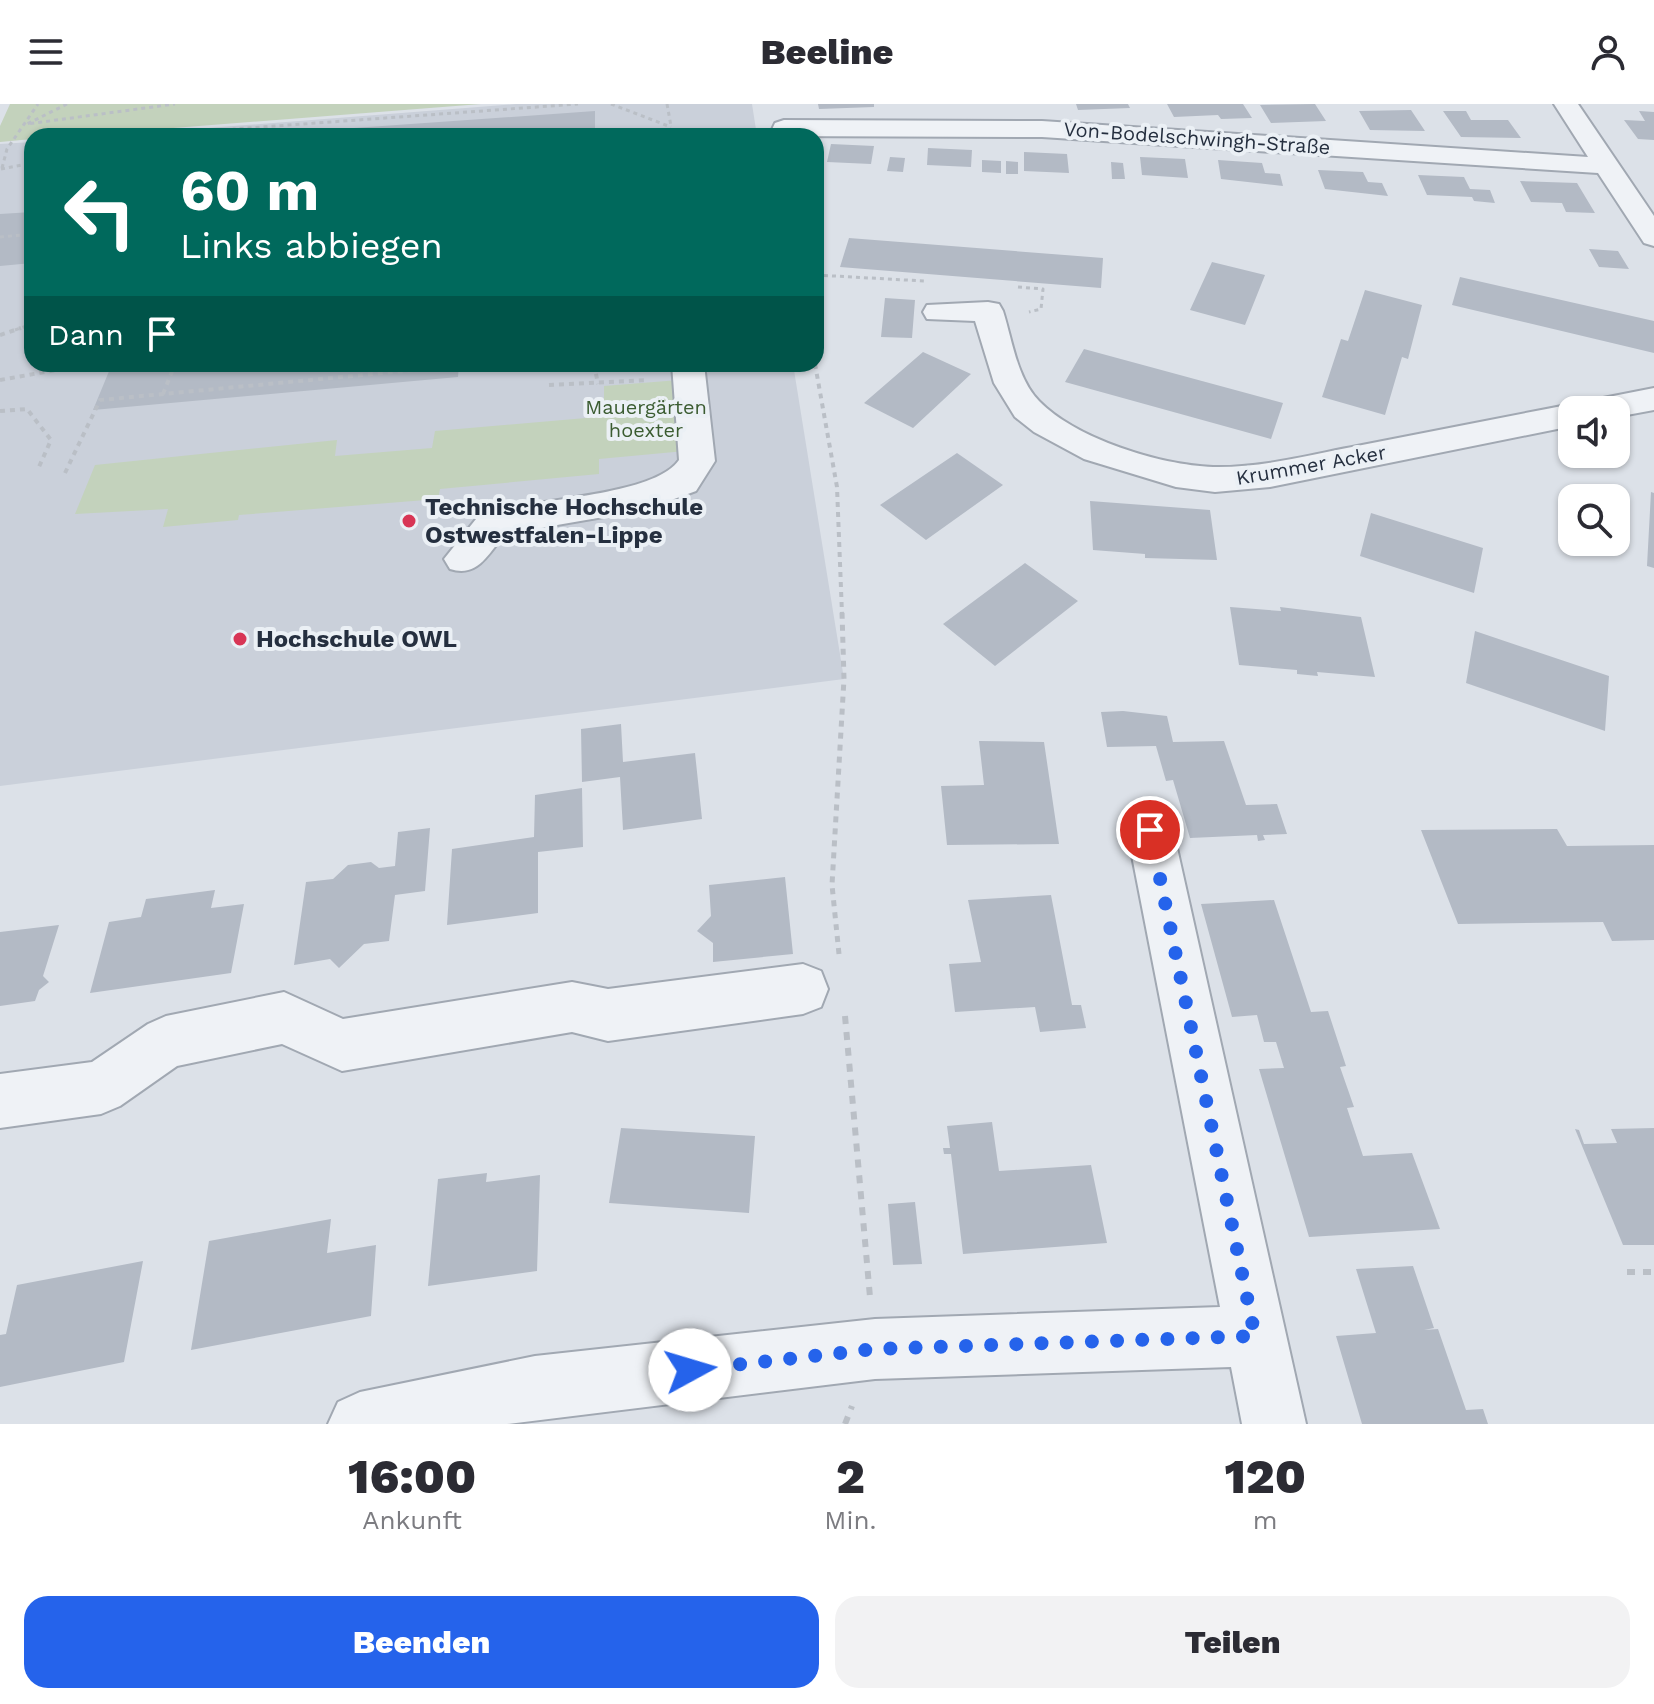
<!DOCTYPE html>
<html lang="de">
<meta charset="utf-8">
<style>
body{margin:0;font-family:"Work Sans",sans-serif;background:#f2f2f3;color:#2b2b33;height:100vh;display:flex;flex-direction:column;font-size:30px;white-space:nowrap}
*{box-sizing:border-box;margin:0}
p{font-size:26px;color:#7c7c81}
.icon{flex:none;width:44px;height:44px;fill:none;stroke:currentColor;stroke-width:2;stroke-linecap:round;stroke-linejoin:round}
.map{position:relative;height:1320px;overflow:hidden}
.panel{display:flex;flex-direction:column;background:#fff;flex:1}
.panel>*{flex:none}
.guide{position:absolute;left:24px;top:24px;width:800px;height:244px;border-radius:24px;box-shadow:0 2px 6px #0004;background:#00695c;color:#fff;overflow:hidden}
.buttons{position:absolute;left:1558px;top:292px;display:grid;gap:16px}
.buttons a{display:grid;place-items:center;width:72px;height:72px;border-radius:16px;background:#fff;box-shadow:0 2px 6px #0004;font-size:40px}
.pin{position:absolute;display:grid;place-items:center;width:68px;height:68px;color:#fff;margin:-34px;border:4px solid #fff;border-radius:50%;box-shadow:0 2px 8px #0007}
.me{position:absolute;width:88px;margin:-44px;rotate:84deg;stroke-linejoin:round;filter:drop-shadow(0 0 6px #0008)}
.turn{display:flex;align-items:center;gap:28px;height:168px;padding:0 24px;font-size:36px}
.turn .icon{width:104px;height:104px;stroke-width:2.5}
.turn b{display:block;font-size:56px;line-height:68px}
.then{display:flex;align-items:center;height:76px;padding:0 24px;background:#0003;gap:16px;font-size:30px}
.eta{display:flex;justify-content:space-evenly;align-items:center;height:136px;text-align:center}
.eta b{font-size:48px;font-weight:800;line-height:56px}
.button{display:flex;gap:16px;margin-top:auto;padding:16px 24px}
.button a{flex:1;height:92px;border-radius:24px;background:#2563eb;color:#fff;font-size:32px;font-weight:800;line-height:92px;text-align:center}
.button a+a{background:#f2f2f3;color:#2b2b33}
header{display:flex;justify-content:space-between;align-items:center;height:104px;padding:0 24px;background:#fff;font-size:36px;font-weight:800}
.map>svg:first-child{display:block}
.built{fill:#cad0da}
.green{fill:#c3d2bc}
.building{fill:#b3bac5}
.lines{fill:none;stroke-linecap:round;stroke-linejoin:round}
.minor-casing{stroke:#a1a8b2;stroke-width:4}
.path-far3{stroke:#babfc6;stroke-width:3;stroke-dasharray:4 4;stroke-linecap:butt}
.path-far2{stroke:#babfc6;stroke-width:4;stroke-dasharray:5 5;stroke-linecap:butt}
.path-far1{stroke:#babfc6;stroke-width:5;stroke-dasharray:6 6;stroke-linecap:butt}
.path{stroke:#babfc6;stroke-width:6;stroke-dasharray:8 8;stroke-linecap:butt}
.minor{fill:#eff2f6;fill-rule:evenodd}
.route{stroke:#2563eb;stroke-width:14;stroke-dasharray:0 25.2}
.poi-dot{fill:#d83555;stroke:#ebf0f5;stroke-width:3}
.labels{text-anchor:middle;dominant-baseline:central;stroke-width:8;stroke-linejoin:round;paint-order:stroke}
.far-street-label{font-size:20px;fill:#252f3f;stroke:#ebf0f5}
.far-park-label{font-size:20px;fill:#3b5c31;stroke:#ebf0f5}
.poi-label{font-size:24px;font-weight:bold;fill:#252f3f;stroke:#ebf0f5;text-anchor:start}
</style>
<header><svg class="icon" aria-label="menu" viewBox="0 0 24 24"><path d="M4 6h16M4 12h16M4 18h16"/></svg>Beeline<svg class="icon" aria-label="person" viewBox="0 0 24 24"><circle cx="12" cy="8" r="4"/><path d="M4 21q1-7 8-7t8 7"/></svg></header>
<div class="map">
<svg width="1654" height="1320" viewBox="0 0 1654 1320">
<rect width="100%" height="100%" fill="#dce1e8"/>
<path class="built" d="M 516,0 L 752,0 L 757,32 L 107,32 Z
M 32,38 L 32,260 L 793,260 L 844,575 L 0,682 L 0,40 Z"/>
<path class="green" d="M 10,0 L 481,0 L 72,32 L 32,32 L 32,35 L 0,38 L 0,22 Z
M 679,276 L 685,347 L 599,355 L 599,370 L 440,385 L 438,395 L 239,411 L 238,416 L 163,423 L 168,405 L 75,410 L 95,361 L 337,336 L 335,352 L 432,344 L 435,327 L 586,314 L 587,298 L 604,296 L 604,282 Z"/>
<path class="building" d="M 818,0 L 874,0 L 874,3 L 819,5 Z
M 1076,0 L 1128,0 L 1130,4 L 1078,6 Z
M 1167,0 L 1243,0 L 1252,14 L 1221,15 L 1218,11 L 1174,13 Z
M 1315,0 L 1326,17 L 1271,19 L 1260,1 Z
M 1411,6 L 1425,27 L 1370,26 L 1359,7 Z
M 595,7 L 595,32 L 269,32 L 269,30 Z
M 1443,7 L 1466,7 L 1471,16 L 1508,16 L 1521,34 L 1461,33 Z
M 1639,7 L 1654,8 L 1654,36 L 1638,35 L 1624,16 L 1645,17 Z
M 831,40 L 874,42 L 871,60 L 827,58 Z
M 928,44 L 972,46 L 971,63 L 927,61 Z
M 1024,48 L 1067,50 L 1069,69 L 1024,67 Z
M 890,53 L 905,54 L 903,68 L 887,67 Z
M 1140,53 L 1185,55 L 1188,74 L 1142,71 Z
M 982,56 L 1001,57 L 1001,69 L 982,68 Z
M 1218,56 L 1262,59 L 1265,69 L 1280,70 L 1283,82 L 1221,75 Z
M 1006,57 L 1018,58 L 1018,70 L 1006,70 Z
M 1111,58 L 1123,59 L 1125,75 L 1112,75 Z
M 1318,66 L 1363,68 L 1368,78 L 1382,79 L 1388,92 L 1325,85 Z
M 1418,71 L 1464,73 L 1470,85 L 1490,86 L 1495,99 L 1474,97 L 1472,93 L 1427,91 Z
M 1520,77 L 1577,79 L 1595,109 L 1566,108 L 1562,99 L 1531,98 Z
M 32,108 L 32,159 L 0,162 L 0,110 Z
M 849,134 L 1103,154 L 1101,184 L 840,163 Z
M 1589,145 L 1618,147 L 1629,165 L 1599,163 Z
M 1212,158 L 1265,171 L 1245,221 L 1190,206 Z
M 1460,173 L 1654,217 L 1654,249 L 1452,201 Z
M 1365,186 L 1422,201 L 1408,255 L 1402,253 L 1385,311 L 1322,293 L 1341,235 L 1348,237 Z
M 885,194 L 915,196 L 912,234 L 881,233 Z
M 1084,245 L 1283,299 L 1271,335 L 1065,278 Z
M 923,248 L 971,270 L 913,324 L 864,299 Z
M 112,260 L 459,260 L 458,273 L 93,306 Z
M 957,349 L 1003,381 L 926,436 L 880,401 Z
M 1651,388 L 1654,389 L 1654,464 L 1647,462 Z
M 1090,397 L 1210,406 L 1217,456 L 1145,454 L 1145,450 L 1093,446 Z
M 1371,409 L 1483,444 L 1474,489 L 1360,452 Z
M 1025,459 L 1078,497 L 995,562 L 943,520 Z
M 1230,503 L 1281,507 L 1280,503 L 1361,513 L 1375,573 L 1317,568 L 1318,572 L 1297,570 L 1297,566 L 1239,561 Z
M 1475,527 L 1609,572 L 1605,627 L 1466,579 Z
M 1123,607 L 1167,612 L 1173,638 L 1224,637 L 1246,701 L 1277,700 L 1287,730 L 1263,731 L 1265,736 L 1258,737 L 1257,731 L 1190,734 L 1173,676 L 1166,677 L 1156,642 L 1107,643 L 1101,608 Z
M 621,620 L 623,658 L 695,649 L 702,715 L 623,726 L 620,673 L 582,678 L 581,625 Z
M 979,637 L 1044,638 L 1059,740 L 947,741 L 941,682 L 984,681 Z
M 582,684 L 583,743 L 538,748 L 538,809 L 447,821 L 452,745 L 534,733 L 535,691 Z
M 430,724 L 425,787 L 395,791 L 389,837 L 364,840 L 339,864 L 330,855 L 294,861 L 306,778 L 333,775 L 348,761 L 371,758 L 379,764 L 395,762 L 398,728 Z
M 1557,725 L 1567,742 L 1654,741 L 1654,836 L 1612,837 L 1603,818 L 1458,820 L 1421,726 Z
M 785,773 L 793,850 L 713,858 L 713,839 L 697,827 L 711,812 L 709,781 Z
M 215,786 L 211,804 L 244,800 L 231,869 L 90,889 L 109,818 L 141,813 L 146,795 Z
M 1051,791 L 1072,901 L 1081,901 L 1086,924 L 1040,928 L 1035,903 L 955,908 L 949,860 L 981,858 L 968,796 Z
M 1274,796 L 1311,908 L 1328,907 L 1346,962 L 1340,963 L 1354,1003 L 1347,1004 L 1363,1052 L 1412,1049 L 1440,1125 L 1309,1133 L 1259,965 L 1284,964 L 1276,938 L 1264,938 L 1257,911 L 1232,913 L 1201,800 Z
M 59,821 L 43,872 L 49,878 L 39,886 L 35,897 L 0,902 L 0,828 Z
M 992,1018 L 999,1067 L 1091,1061 L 1107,1139 L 963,1150 L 951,1050 L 944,1050 L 943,1044 L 950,1044 L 947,1022 Z
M 621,1024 L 755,1032 L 749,1109 L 609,1099 Z
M 1654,1024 L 1654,1141 L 1623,1141 L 1575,1025 L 1579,1026 L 1584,1040 L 1617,1039 L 1611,1025 Z
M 487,1069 L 486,1078 L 540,1071 L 537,1167 L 428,1182 L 438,1075 Z
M 915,1098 L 922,1160 L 893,1161 L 888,1100 Z
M 331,1115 L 327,1149 L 376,1141 L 371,1212 L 191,1246 L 209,1137 Z
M 143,1157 L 124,1258 L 0,1283 L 0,1231 L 6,1230 L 17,1181 Z
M 1413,1162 L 1434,1224 L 1424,1226 L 1438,1225 L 1466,1306 L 1483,1305 L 1488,1320 L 1362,1320 L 1336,1232 L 1376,1229 L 1356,1165 Z"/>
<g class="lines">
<g class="minor-casing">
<path id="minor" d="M 1554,0 L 1578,0 L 1654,112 L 1654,142 L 1644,139 L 1598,69 L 1042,33 L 769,32 L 775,19 L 784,16 L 1042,17 L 1588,53 Z
M 988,198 L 999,200 L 1003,207 C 1012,235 1017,275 1039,297 C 1076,335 1160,361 1213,363 C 1261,364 1309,351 1357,342 C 1429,328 1500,314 1572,300 L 1583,303 L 1598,295 L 1654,284 L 1654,306 L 1616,313 L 1616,306 L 1572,306 L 1572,322 L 1270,383 L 1215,388 L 1176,383 L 1084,355 L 1034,328 L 1015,313 L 994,279 L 975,217 L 927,215 L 923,208 L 927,201 Z
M 672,260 L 704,260 L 715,357 L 696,387 L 644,406 L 505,430 C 488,450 478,474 450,465 L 444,455 L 480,410 C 527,395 654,393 679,356 Z
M 1150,705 L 1166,711 L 1173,726 L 1306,1320 L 1242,1320 L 1231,1263 L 875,1275 L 507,1320 L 328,1320 L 338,1298 L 360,1288 L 535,1252 L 875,1215 L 1220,1203 L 1127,726 L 1134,711 Z
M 803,860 L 821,867 L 828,885 L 821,903 L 803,910 L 608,937 L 572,928 L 342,967 L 282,940 L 177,962 L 120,1002 L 101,1010 L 0,1024 L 0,970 L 92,958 L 148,920 L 166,912 L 284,888 L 343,915 L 572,878 L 608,885 Z"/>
</g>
<path class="path-far3" d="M 67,0 L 27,20 L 175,0
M 611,0 L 671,23
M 667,0 L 671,22
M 217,32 L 234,25 L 578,0
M 574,32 L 629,27
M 2,64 L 7,45 L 38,0
M 1,65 L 32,59
M 0,133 L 32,130
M 816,171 L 924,177
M 1018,183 L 1043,185 L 1041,205 L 1029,208
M 15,226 L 32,220"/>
<path class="path-far2" d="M 0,231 L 21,224
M 594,260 L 598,280
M 815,260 L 837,383 L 842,510
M 0,276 L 90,260
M 549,281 L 648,276
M 163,290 L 175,260
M 0,307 L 27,305 L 51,336 L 38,365
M 65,369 L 100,296 L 436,264 L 437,260"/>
<path class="path-far1" d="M 839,850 L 832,781 L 844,575 L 842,508"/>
<path class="path" d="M 845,912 L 870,1193
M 1627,1168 L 1654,1168
M 845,1320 L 852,1302"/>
<use href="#minor" class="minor"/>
</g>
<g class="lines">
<path class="route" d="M 690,1266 L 875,1245 L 1255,1232 L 1150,726"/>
</g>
<g class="poi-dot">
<circle cx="409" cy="417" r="8"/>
<circle cx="240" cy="535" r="8"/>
</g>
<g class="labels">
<g class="far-street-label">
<text transform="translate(1197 34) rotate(4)">Von-Bodelschwingh-Straße</text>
<text transform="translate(1311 361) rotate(-10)">Krummer Acker</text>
</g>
<g class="far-park-label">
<text x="646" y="303">Mauergärten<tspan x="646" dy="23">hoexter</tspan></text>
</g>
<g class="poi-label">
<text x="425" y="403">Technische Hochschule<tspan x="425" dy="28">Ostwestfalen-Lippe</tspan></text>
<text x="256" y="535">Hochschule OWL</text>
</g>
</g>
</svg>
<div class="buttons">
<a><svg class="icon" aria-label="sound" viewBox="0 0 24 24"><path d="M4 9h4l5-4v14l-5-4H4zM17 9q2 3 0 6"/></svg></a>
<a><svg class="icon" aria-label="search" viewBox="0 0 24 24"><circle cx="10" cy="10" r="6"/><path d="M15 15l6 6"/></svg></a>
</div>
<div class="pin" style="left:1150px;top:726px;background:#d93025"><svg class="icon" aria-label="arrive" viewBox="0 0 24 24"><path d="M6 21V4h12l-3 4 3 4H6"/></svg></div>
<svg class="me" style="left:690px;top:1266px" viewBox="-20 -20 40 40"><circle r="19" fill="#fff"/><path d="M0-13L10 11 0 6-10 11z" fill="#2563eb"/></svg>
<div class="guide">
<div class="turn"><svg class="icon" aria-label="left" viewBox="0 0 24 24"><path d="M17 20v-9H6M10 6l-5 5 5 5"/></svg><div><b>60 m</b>Links abbiegen</div></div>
<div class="then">Dann<svg class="icon" aria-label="arrive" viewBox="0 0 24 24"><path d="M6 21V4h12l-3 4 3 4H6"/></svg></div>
</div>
</div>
<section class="panel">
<div class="eta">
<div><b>16:00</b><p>Ankunft</p></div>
<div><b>2</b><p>Min.</p></div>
<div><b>120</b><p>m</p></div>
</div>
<div class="button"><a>Beenden</a><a>Teilen</a></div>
</section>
